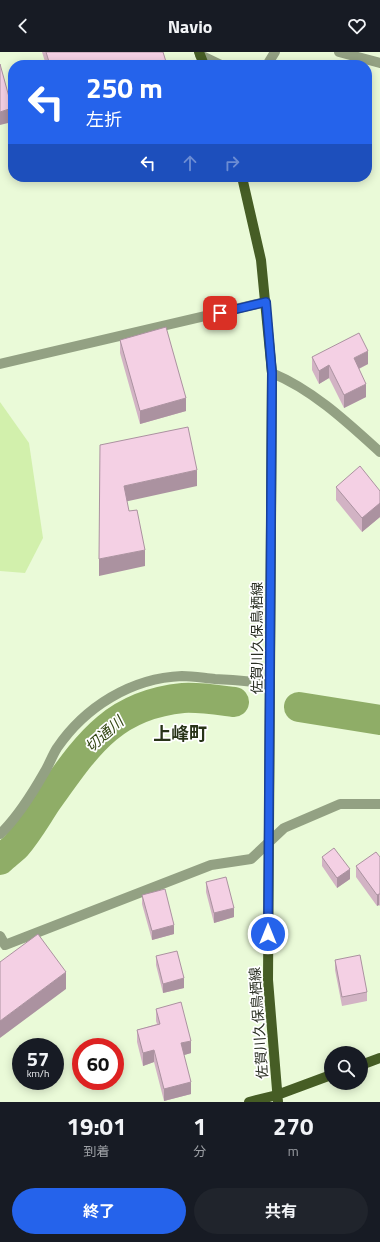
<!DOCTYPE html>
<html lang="ja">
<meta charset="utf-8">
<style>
body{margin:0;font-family:"Titillium Web","Noto Sans JP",sans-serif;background:#20242c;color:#f1f3f6;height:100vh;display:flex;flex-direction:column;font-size:15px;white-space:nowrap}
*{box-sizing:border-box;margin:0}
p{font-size:13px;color:#9ea1a6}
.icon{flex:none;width:22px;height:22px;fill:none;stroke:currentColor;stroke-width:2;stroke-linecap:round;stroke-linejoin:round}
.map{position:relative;height:1050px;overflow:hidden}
.details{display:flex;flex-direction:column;background:#171b24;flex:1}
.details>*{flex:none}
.guide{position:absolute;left:8px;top:8px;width:364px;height:122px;border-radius:16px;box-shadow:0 2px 10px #0003;background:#2563eb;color:#fff;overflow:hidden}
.controls{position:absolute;left:324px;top:994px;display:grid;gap:8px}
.controls a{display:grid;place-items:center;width:44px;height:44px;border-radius:50%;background:#171b24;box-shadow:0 2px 10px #0003;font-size:20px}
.speed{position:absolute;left:12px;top:986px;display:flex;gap:8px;font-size:20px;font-weight:700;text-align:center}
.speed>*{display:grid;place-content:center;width:52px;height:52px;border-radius:50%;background:#171b24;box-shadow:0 2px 10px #0003;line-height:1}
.speed small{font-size:10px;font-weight:400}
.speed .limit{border:6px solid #d22;background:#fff;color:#111}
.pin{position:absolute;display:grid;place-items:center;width:34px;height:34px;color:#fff;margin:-17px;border-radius:8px;box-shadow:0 2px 6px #0006}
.me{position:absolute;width:44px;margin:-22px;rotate:0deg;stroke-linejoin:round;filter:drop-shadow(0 0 3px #0008)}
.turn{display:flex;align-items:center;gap:14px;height:84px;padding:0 12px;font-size:18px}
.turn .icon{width:52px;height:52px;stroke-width:2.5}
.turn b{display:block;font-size:28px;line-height:34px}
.lanes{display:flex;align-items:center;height:38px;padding:0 12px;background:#0003;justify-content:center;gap:20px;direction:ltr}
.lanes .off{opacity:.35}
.eta{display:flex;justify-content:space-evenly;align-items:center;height:68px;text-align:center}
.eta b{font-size:24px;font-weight:700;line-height:28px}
.cta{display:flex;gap:8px;margin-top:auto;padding:8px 12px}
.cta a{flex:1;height:46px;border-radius:24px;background:#2563eb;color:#fff;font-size:16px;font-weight:700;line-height:46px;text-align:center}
.cta a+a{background:#20242c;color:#f1f3f6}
header{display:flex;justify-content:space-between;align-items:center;height:52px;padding:0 12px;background:#171b24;font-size:18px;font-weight:700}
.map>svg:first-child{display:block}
.green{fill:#d2f0ac}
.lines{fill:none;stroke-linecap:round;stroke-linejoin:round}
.river{stroke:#8fad67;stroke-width:30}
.minor{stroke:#93a183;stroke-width:10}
.major{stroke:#465d25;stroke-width:10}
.wall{fill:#d2b3c4}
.shaded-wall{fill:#ab92a0}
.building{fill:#f4d0e4;stroke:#ab92a0}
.route-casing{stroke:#184099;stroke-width:10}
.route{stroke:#2563eb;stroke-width:7}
.labels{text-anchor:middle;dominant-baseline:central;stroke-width:3.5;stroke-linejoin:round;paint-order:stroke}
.street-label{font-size:14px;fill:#2a2f23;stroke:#fff}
.water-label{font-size:15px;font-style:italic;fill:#334714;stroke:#fff}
.district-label{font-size:18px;font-weight:bold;fill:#283318;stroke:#fff}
</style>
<header><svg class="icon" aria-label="back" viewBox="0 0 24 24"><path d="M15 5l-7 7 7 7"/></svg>Navio<svg class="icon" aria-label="heart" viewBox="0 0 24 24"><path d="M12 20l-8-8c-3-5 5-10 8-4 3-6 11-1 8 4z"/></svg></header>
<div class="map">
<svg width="380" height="1050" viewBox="0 0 380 1050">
<rect width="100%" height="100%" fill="#eafad8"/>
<path class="green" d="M 0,350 L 29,391 L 43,486 L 25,521 L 0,519 Z"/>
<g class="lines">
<path class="river" d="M 299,655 L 380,668
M 0,808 C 5,803 11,799 16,794 C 28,780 37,764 47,749 C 86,695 111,653 183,646 C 199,645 218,648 234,650"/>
<path class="minor" d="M 339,0 L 380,11
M 200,3 L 221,13
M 267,13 L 275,0
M 0,312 L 265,250
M 272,321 C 313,338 347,370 380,400
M 0,782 C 18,765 32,742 44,721 C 49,713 52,704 57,696 C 85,655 131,626 182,624 C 193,624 204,626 215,627 C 234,628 251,628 269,633
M 0,884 L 5,893 L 211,813 L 251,807 L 284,776 L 340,752 L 380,752"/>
<path class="major" d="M 199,0 L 204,13
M 242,125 L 261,208 L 272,321 L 268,928 L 278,1050
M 361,1013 L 380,1006
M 249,1050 L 277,1043 L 331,1023"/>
</g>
<path class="wall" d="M 42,0 L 163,0 L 167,13 L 46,13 Z
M 120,288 L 186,359 L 140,372 L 120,301 Z
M 312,305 L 368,312 L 359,317 L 366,345 L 344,356 L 329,326 L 319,332 L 312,318 Z
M 336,435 L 380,439 L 380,465 L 362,480 L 336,448 Z
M 322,805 L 350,827 L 337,836 L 322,814 Z
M 380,805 L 380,854 L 379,853 L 377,854 L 356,825 L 356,814 Z
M 206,830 L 234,865 L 214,871 L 206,840 Z
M 142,843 L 174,882 L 152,888 L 142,852 Z
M 156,904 L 184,936 L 163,941 L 156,913 Z
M 335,908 L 367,940 L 367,949 L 342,954 L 335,918 Z
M 156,957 L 191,1001 L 184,1003 L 191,1042 L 164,1049 L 154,1010 L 143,1014 L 137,990 L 137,978 L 157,972 L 156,969 Z"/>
<path class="shaded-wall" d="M 12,56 L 12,70 L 0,73 L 0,60 Z
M 368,299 L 368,312 L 354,319 L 354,306 Z
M 329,313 L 329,326 L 319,332 L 319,319 Z
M 366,332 L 366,345 L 344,356 L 344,343 Z
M 186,346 L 186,359 L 140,372 L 140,359 Z
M 197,418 L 197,434 L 124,450 L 124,434 Z
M 380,451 L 380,465 L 362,480 L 362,466 Z
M 145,498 L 145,514 L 99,524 L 99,507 Z
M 350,817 L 350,827 L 337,836 L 337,826 Z
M 379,842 L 379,853 L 377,854 L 377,843 Z
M 234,856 L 234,865 L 214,871 L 214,861 Z
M 174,873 L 174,882 L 152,888 L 152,879 Z
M 66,920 L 66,937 L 0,986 L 0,969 Z
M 184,926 L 184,936 L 163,941 L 163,932 Z
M 191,989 L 191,1001 L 181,1004 L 181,991 Z
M 154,998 L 154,1010 L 143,1014 L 143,1001 Z
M 191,1030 L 191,1042 L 164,1049 L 164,1037 Z"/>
<path class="building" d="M 46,0 L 163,0 L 167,13 L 50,13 Z
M 0,12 L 12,56 L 0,60 Z
M 166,275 L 186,346 L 140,359 L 120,288 Z
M 359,281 L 368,299 L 354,306 L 366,332 L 344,343 L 329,313 L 319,319 L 312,305 Z
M 188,375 L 197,418 L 124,434 L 129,459 L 137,458 L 145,498 L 99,507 L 100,393 Z
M 360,414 L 380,439 L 380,451 L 362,466 L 336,435 Z
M 334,796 L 350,817 L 337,826 L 322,805 Z
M 376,800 L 380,805 L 380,842 L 379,842 L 377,843 L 356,814 Z
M 226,825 L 234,856 L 214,861 L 206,830 Z
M 165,837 L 174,873 L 152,879 L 142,843 Z
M 38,882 L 66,920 L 0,969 L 0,910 Z
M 177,899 L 184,926 L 163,932 L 156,904 Z
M 360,903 L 367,940 L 342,945 L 335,908 Z
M 181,950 L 191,989 L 181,991 L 191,1030 L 164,1037 L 154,998 L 143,1001 L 137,978 L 160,972 L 156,957 Z"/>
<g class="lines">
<g class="route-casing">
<path id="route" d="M 220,261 L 266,250 L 272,321 L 268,882"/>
</g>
<use href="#route" class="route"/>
</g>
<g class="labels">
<g class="street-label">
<text transform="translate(256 586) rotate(-90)">佐賀川久保鳥栖線</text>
<text transform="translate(258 971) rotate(-94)">佐賀川久保鳥栖線</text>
</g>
<g class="water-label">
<text transform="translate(104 682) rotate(-41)">切通川</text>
</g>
<g class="district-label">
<text x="180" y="681">上峰町</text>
</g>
</g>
</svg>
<div class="controls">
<a><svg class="icon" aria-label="search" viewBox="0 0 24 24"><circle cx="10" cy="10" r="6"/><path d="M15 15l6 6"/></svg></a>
</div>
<div class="speed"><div>57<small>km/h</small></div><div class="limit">60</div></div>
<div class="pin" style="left:220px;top:261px;background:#d93025"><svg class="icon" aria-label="arrive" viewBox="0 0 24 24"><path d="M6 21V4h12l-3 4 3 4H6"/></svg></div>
<svg class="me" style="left:268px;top:882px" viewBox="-20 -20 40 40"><circle r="17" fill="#2563eb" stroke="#fff" stroke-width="3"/><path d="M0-11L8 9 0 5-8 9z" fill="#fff"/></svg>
<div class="guide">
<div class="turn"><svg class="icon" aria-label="left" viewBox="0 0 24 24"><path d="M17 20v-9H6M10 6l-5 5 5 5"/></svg><div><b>250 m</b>左折</div></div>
<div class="lanes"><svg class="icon" aria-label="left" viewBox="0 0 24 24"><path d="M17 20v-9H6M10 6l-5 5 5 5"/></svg><svg class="icon off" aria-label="ahead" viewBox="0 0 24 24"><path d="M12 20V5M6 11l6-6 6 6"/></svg><svg class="icon off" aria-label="right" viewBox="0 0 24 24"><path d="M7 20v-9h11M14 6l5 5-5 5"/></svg></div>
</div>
</div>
<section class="details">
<div class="eta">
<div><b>19:01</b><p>到着</p></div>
<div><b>1</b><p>分</p></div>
<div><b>270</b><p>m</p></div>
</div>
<div class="cta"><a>終了</a><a>共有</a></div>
</section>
